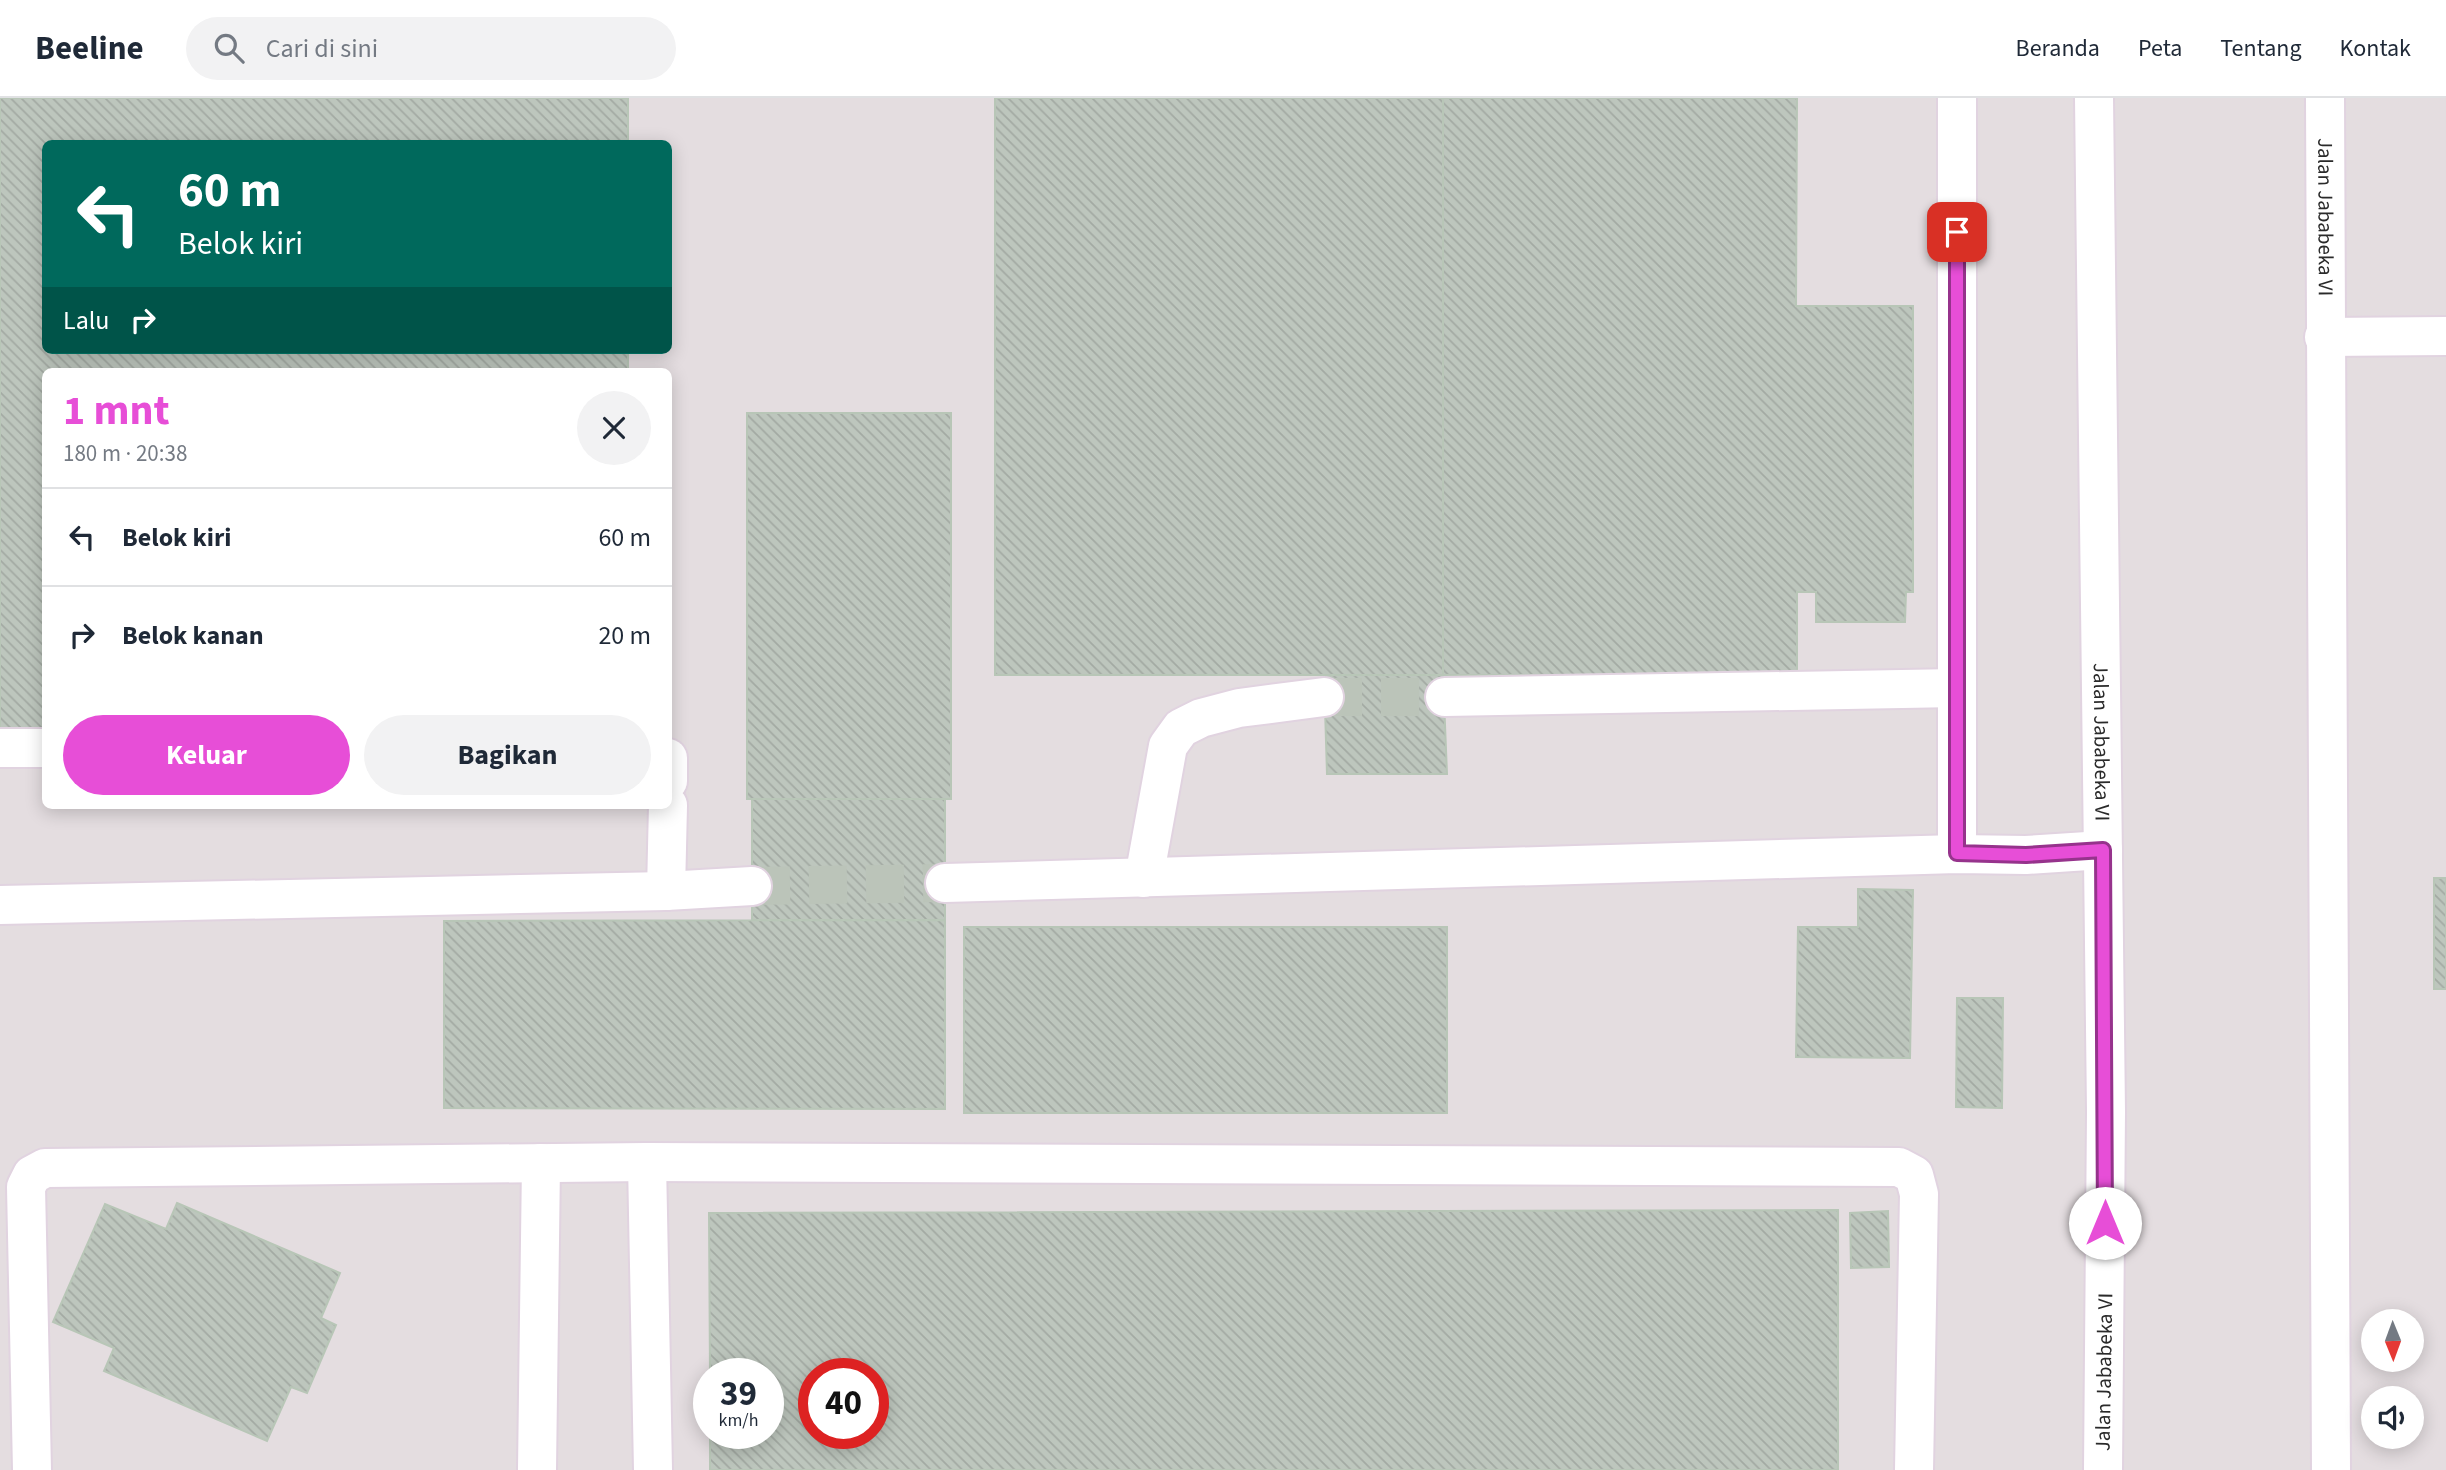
<!DOCTYPE html>
<html lang="id">
<meta charset="utf-8">
<style>
body{margin:0;font-family:"Source Sans 3",sans-serif;background:#f2f2f3;color:#1f2937;height:100vh;display:flex;flex-direction:column;font-size:26px;white-space:nowrap}
*{box-sizing:border-box;margin:0}
p{font-size:23px;color:#747a83}
.icon{flex:none;width:38px;height:38px;fill:none;stroke:currentColor;stroke-width:2;stroke-linecap:round;stroke-linejoin:round}
.map{position:relative;flex:1;overflow:hidden}
.sheet{position:absolute;left:42px;top:270px;width:630px;height:441px;display:flex;flex-direction:column;background:#fff;border-radius:10px;box-shadow:0 4px 18px #0003}
.sheet>*{flex:none}
.top-card{position:absolute;left:42px;top:42px;width:630px;height:214px;border-radius:10px;box-shadow:0 4px 18px #0003;background:#00695c;color:#fff;overflow:hidden}
.needle{width:46px;rotate:179deg}
.controls{position:absolute;left:2361px;top:1211px;display:grid;gap:14px}
.controls a{display:grid;place-items:center;width:63px;height:63px;border-radius:50%;background:#fff;box-shadow:0 4px 18px #0003;font-size:35px}
.speed{position:absolute;left:693px;top:1260px;display:flex;gap:14px;font-size:35px;font-weight:700;text-align:center}
.speed>*{display:grid;place-content:center;width:91px;height:91px;border-radius:50%;background:#fff;box-shadow:0 4px 18px #0003;line-height:1}
.speed small{font-size:18px;font-weight:400}
.speed .limit{border:10px solid #d22;background:#fff;color:#111}
.pin{position:absolute;display:grid;place-items:center;width:60px;height:60px;color:#fff;margin:-30px;border-radius:14px;box-shadow:0 4px 10px #0006}
.me{position:absolute;width:77px;margin:-38px;rotate:0deg;stroke-linejoin:round;filter:drop-shadow(0 0 5px #0008)}
.turn{display:flex;align-items:center;gap:24px;height:147px;padding:0 21px;font-size:32px}
.turn .icon{width:91px;height:91px;stroke-width:2.5}
.turn b{display:block;font-size:49px;line-height:60px}
.then{display:flex;align-items:center;height:66px;padding:0 21px;background:#0003;gap:14px;font-size:26px}
.round{display:grid;place-items:center;flex:none;width:74px;height:74px;border-radius:37px;background:#f2f2f3}
.summary{display:flex;align-items:center;justify-content:space-between;height:119px;padding:0 21px}
h1{font-size:42px;font-weight:700;line-height:52px;color:#e74ed7}
.button{display:flex;gap:14px;margin-top:auto;padding:14px 21px}
.button a{flex:1;height:80px;border-radius:42px;background:#e74ed7;color:#fff;font-size:28px;font-weight:700;line-height:80px;text-align:center}
.button a+a{background:#f2f2f3;color:#1f2937}
ul{padding:0;list-style:none}
li{display:flex;align-items:center;gap:21px;height:98px;padding:0 21px;border-top:2px solid #e0e1e3}
li div{flex:1}
li b{display:block;font-size:26px}
li em{font-style:normal}
header{display:flex;align-items:center;gap:42px;box-sizing:border-box;height:98px;padding:0 35px;background:#fff;border-bottom:2px solid #e0e1e3}
header strong{font-size:33px}
nav{display:flex;gap:38px;margin-inline-start:auto;font-size:24px}
.search{width:490px;height:63px;background:#f2f2f3;display:flex;align-items:center;gap:18px;box-sizing:border-box;padding:0 24px;border-radius:38px;color:#747a83;font-size:26px}
.map>svg:first-child{display:block}
.industrial{fill:#e4dde0;fill-rule:evenodd}
.building{fill:url(#building-back-hatch);stroke:#b8c6b7;stroke-width:2;fill-rule:evenodd}
.lines{fill:none;stroke-linecap:round;stroke-linejoin:round}
.minor-tunnel{stroke:#bbc4b9;stroke-width:38;stroke-dasharray:38 19;stroke-linecap:butt}
.minor-casing{stroke:#e1d3e0;stroke-width:42}
.minor{stroke:#fff;stroke-width:38}
.route-casing{stroke:#96338c;stroke-width:18}
.route{stroke:#e74ed7;stroke-width:12}
.labels{text-anchor:middle;dominant-baseline:central;stroke-width:6;stroke-linejoin:round;paint-order:stroke}
.street-label{font-size:21px;fill:#2a2a2a;stroke:#fff}
</style>
<header>
<strong>Beeline</strong>
<div class="search"><svg class="icon" aria-label="search" viewBox="0 0 24 24"><circle cx="10" cy="10" r="6"/><path d="M15 15l6 6"/></svg>Cari di sini</div>
<nav><a>Beranda</a><a>Peta</a><a>Tentang</a><a>Kontak</a></nav>
</header>
<div class="map">
<svg width="2446" height="1372" viewBox="0 0 2446 1372">
<defs>
<pattern id="building-back-hatch" width="6" height="6" patternUnits="userSpaceOnUse" patternTransform="scale(1.75)"><rect width="6" height="6" fill="#bdc6bd"/><path d="M-1 5l2 2M0 0l6 6M5-1l2 2" fill="none" stroke="#a3aaa3"/></pattern>
</defs>
<rect width="100%" height="100%" fill="#dfeadd"/>
<path class="industrial" d="M 0,0 L 2446,0 L 2446,1372 L 0,1372 ZM 46,46 L 668,46 L 668,252 L 46,252 ZM 46,273 L 668,273 L 668,707 L 46,707 ZM 2373,1223 L 2412,1223 L 2412,1262 L 2373,1262 ZM 709,1276 L 768,1276 L 768,1335 L 709,1335 ZM 814,1276 L 873,1276 L 873,1335 L 814,1335 ZM 2373,1300 L 2412,1300 L 2412,1339 L 2373,1339 Z"/>
<path class="building" d="M 0,0 L 628,0 L 628,46 L 46,46 L 46,252 L 628,252 L 628,273 L 46,273 L 46,630 L 0,630 Z
M 995,0 L 1443,0 L 1443,577 L 995,577 Z
M 1443,0 L 1797,0 L 1796,208 L 1913,208 L 1913,494 L 1906,494 L 1905,524 L 1816,524 L 1816,494 L 1797,494 L 1797,577 L 1443,577 Z
M 747,315 L 951,315 L 951,701 L 747,701 Z
M 1324,577 L 1443,577 L 1447,676 L 1327,676 Z
M 752,701 L 945,701 L 945,822 L 752,822 Z
M 2434,780 L 2446,780 L 2446,891 L 2434,891 Z
M 1858,791 L 1913,792 L 1910,960 L 1796,959 L 1798,829 L 1858,829 Z
M 945,822 L 945,1011 L 444,1010 L 444,823 Z
M 964,829 L 1447,829 L 1447,1015 L 964,1015 Z
M 1957,900 L 2003,900 L 2002,1010 L 1956,1009 Z
M 177,1105 L 340,1175 L 321,1220 L 336,1227 L 307,1295 L 291,1289 L 267,1343 L 104,1273 L 114,1250 L 53,1224 L 105,1106 L 166,1131 Z
M 1838,1112 L 1838,1372 L 710,1372 L 710,1335 L 768,1335 L 768,1276 L 710,1276 L 709,1115 ZM 814,1276 L 873,1276 L 873,1335 L 814,1335 Z
M 1888,1113 L 1889,1169 L 1851,1170 L 1850,1115 Z"/>
<g class="lines">
<path class="minor-tunnel" d="M 1324,599 L 1445,599
M 752,788 L 945,785"/>
<g class="minor-casing">
<g id="minor">
<path d="M 1957,0 L 1957,756"/>
<path id="s1" d="M 2094,0 L 2106,1014 L 2103,1372"/>
<path id="s2" d="M 2325,0 L 2331,1372"/>
<path d="M 2324,239 L 2446,238"/>
<path d="M 1445,599 L 1957,590"/>
<path d="M 0,650 L 46,650"/>
<path d="M 668,660 L 668,683"/>
<path d="M 1144,780 L 1168,648 L 1181,630 L 1201,620 L 1239,610 L 1324,599"/>
<path d="M 945,785 L 1957,756 L 2026,757 L 2103,752"/>
<path d="M 666,793 L 668,707"/>
<path d="M 0,807 L 666,793 L 752,788"/>
<path d="M 647,1064 L 653,1372"/>
<path d="M 32,1372 L 26,1089 L 32,1077 L 45,1070 L 647,1064 L 1899,1069 L 1914,1077 L 1919,1096 L 1914,1372"/>
<path d="M 537,1372 L 541,1065"/>
</g>
</g>
<use href="#minor" class="minor"/>
</g>
<g class="lines">
<g class="route-casing">
<path id="route" d="M 1957,134 L 1957,755 L 2026,757 L 2103,752 L 2105,1125"/>
</g>
<use href="#route" class="route"/>
</g>
<g class="labels">
<g class="street-label">
<text stroke="none"><textPath href="#s2" startOffset="119">Jalan Jababeka VI</textPath></text>
<text stroke="none"><textPath href="#s1" startOffset="644">Jalan Jababeka VI</textPath></text>
<text transform="translate(2104 1274) rotate(-89)">Jalan Jababeka VI</text>
</g>
</g>
</svg>
<div class="controls">
<a><svg class="needle" viewBox="-14 -14 28 28"><path d="M0-13l5 13h-10z" fill="#e53935"/><path d="M0 13l5-13h-10z" fill="#747a83"/></svg></a>
<a><svg class="icon" aria-label="sound" viewBox="0 0 24 24"><path d="M4 9h4l5-4v14l-5-4H4zM17 9q2 3 0 6"/></svg></a>
</div>
<div class="speed"><div>39<small>km/h</small></div><div class="limit">40</div></div>
<div class="pin" style="left:1957px;top:134px;background:#d93025"><svg class="icon" aria-label="arrive" viewBox="0 0 24 24"><path d="M6 21V4h12l-3 4 3 4H6"/></svg></div>
<svg class="me" style="left:2105px;top:1125px" viewBox="-20 -20 40 40"><circle r="19" fill="#fff"/><path d="M0-13L10 11 0 6-10 11z" fill="#e74ed7"/></svg>
<div class="top-card">
<div class="turn"><svg class="icon" aria-label="left" viewBox="0 0 24 24"><path d="M17 20v-9H6M10 6l-5 5 5 5"/></svg><div><b>60 m</b>Belok kiri</div></div>
<div class="then">Lalu<svg class="icon" aria-label="right" viewBox="0 0 24 24"><path d="M7 20v-9h11M14 6l5 5-5 5"/></svg></div>
</div>
<section class="sheet">
<div class="summary"><div><h1>1 mnt</h1><p>180 m · 20:38</p></div><a class="round"><svg class="icon" aria-label="close" viewBox="0 0 24 24"><path d="M6 6l12 12M18 6L6 18"/></svg></a></div>
<ul>
<li><svg class="icon" aria-label="left" viewBox="0 0 24 24"><path d="M17 20v-9H6M10 6l-5 5 5 5"/></svg><div><b>Belok kiri</b></div><em>60 m</em></li>
<li><svg class="icon" aria-label="right" viewBox="0 0 24 24"><path d="M7 20v-9h11M14 6l5 5-5 5"/></svg><div><b>Belok kanan</b></div><em>20 m</em></li>
</ul>
<div class="button"><a>Keluar</a><a>Bagikan</a></div>
</section>
</div>
